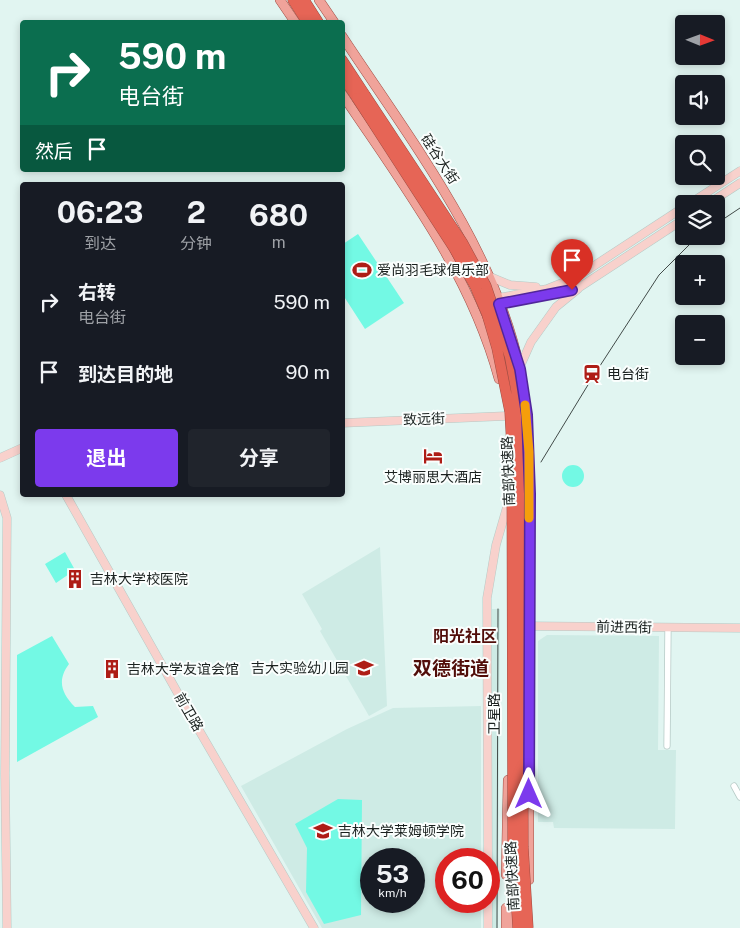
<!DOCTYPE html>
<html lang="zh">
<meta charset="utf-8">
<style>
body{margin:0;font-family:"Public Sans","Noto Sans SC",sans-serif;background:#20242c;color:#f1f3f6;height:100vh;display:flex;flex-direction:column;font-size:19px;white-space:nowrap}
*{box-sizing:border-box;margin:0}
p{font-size:16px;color:#9ea1a6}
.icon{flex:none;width:28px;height:28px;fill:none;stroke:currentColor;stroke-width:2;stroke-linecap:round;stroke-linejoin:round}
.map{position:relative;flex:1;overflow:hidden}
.side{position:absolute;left:20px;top:182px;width:325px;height:315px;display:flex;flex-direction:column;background:#171b24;border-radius:5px;box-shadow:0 2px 8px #0003}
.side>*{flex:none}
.banner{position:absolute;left:20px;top:20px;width:325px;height:152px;border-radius:5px;box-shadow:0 2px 8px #0003;background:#0b6e4f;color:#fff;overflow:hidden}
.needle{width:32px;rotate:91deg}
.tools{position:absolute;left:675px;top:15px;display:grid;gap:10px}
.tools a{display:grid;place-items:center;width:50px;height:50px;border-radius:5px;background:#171b24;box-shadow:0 2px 8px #0003;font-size:25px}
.speed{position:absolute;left:360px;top:848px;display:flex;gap:10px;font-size:25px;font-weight:700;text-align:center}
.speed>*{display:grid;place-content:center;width:65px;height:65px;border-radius:50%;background:#171b24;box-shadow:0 2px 8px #0003;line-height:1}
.speed small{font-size:12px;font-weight:400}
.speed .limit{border:8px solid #d22;background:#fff;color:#111}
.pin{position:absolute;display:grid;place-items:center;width:42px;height:42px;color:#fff;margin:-51px -21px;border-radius:50% 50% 50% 0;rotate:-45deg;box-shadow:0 0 5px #0007}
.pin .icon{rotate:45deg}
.me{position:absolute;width:55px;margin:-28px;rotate:0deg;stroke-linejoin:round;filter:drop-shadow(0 0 4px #0008)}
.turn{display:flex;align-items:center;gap:18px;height:105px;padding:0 15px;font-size:22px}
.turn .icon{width:65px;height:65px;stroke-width:2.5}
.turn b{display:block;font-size:35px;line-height:42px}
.then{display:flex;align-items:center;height:48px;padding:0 15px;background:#0003;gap:10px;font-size:19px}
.eta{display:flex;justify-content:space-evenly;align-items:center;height:85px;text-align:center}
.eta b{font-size:30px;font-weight:700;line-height:35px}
.action{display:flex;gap:10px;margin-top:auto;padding:10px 15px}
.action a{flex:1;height:58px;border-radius:5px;background:#7c3aed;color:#fff;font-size:20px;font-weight:700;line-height:58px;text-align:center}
.action a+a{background:#20242c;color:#f1f3f6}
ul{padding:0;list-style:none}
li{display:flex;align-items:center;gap:15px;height:70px;padding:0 15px}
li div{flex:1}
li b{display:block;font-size:19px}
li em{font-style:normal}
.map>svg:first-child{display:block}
.built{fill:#ceebe5;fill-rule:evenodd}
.green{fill:#73f9e4}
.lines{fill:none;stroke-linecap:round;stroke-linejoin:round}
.street-casing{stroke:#b6cac6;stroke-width:7}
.secondary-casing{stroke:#b6cac6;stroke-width:9}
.primary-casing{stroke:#9f4d43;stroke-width:10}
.highway-casing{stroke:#9f4d43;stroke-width:11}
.street{stroke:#fff;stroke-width:5.5}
.secondary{stroke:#f8d1cc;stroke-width:8}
.primary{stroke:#f0a39a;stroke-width:9}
.highway{stroke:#e66556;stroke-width:10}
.tram{stroke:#424b49;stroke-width:1}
.highway-bridge-casing{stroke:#9f4d43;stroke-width:11;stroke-linecap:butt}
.highway-bridge{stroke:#e66556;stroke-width:10}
.route-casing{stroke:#51269a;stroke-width:12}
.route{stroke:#7c3aed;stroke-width:9}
.slow{stroke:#f59e0b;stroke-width:9}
.labels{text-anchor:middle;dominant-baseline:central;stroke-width:4;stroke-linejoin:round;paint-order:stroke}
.street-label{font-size:14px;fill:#1a211f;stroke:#fafefd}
.poi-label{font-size:14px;fill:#1a211f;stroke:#fafefd;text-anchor:start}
.quarter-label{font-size:16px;font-weight:bold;fill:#510d09;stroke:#fafefd}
.district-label{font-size:19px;font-weight:bold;fill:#510d09;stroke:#fafefd}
</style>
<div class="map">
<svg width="740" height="928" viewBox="0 0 740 928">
<rect width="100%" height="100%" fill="#e1f5f1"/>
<path class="built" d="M 380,547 L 387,706 L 369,716 L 320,631 L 322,629 L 302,594 Z
M 492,609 L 500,609 L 498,928 L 492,928 Z
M 547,635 L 659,636 L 658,750 L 676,750 L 675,829 L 554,828 L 553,822 L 538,822 L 538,641 Z
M 481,706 L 481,859 L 446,859 L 446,901 L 481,901 L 481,928 L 322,928 L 241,786 L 347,729 L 393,708 ZM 371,859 L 414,859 L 414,901 L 371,901 Z"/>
<path class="green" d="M 358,234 L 404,303 L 365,329 L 343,295 L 343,244 Z
M562 476a11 11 0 1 1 22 0a11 11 0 1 1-22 0Z
M 65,552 L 75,570 L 56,583 L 45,564 Z
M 52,636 L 69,664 C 57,680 61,693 75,707 L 93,706 L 98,717 L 17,762 L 17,655 Z
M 338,799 L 362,800 L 361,915 L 324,924 L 306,892 L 307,848 L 295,824 Z"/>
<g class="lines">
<g class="street-casing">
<path id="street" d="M 667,746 L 668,628
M 734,786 L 740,797"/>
</g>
<g class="secondary-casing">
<path id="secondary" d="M 689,204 L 740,171
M 708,204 L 740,183
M 488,276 L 510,285 L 536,287
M 492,299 L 547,289 L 577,277 L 684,207
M 496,305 L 551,295 L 580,287 L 684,219
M 519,369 L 531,342 L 556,307 L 578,289
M 342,423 L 506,416
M 0,458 L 22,448
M 0,495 L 7,518 L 5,774 L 7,928
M 66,495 L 189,713 L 314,928
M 525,626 L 740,628
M 488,859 L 487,598 L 496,545 L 509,500
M 488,928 L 488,901"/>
</g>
<g class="primary-casing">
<path id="primary" d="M 280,0 L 295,22
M 319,0 L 334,22
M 342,36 C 409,138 495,248 520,370 C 525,397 528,425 529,452 L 529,880
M 342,94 C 403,185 470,272 499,379
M 510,868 L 513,928
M 506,875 L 508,780
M 506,928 L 506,908"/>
</g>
<g class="highway-casing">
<path id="highway" d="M 293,0 L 307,22
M 304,0 L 318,22
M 342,60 L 365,95
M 342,76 L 357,98"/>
</g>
<use href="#street" class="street"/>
<use href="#secondary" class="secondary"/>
<use href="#primary" class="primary"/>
<use href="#highway" class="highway"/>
<path class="tram" d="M 716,224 L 740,208
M 541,462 L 594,375 L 659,275 L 698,236
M 497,928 L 498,609"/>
<g class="highway-bridge-casing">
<path id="highway-bridge" d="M 365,95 L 462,242 L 486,286 L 510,357 L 516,389 L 522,448 L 523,847 L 528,928
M 357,98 L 454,248 L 475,286 L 487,314 L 497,348 L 510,412 L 512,449 L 513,847 L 518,928"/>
</g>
<use href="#highway-bridge" class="highway-bridge"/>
</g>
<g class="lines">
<g class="route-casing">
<path id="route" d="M 529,794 L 530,494 L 527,415 L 520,369 L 499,304 L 572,290"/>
</g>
<use href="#route" class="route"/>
<path class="slow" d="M 525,405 L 529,452 L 529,518"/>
</g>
<defs>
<g id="stadium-bare" transform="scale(1.5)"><path d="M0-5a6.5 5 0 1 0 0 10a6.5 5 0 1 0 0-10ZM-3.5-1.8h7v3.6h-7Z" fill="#ae1d16" stroke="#fafefd" stroke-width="2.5" paint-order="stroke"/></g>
<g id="station-bare" transform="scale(1.5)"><path d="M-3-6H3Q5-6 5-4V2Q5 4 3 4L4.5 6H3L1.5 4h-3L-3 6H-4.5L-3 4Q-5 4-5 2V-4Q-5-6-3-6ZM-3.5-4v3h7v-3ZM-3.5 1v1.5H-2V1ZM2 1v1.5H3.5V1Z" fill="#ae1d16" stroke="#fafefd" stroke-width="2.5" paint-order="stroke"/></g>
<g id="hotel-bare" transform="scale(1.5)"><path d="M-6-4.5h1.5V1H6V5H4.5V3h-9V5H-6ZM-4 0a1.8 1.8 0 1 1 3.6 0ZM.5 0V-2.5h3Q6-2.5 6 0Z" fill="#ae1d16" stroke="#fafefd" stroke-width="2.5" paint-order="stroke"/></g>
<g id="building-bare" transform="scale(1.5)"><path d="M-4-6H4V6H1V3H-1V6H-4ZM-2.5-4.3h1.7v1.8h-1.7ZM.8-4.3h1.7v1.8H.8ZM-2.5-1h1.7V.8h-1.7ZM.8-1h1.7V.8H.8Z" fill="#ae1d16" stroke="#fafefd" stroke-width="2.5" paint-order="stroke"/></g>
<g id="school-bare" transform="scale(1.5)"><path d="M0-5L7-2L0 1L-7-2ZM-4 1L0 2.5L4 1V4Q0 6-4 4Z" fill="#ae1d16" stroke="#fafefd" stroke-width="2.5" paint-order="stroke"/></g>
<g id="university-bare" transform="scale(1.5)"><path d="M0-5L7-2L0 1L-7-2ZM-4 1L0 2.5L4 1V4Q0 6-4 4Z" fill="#ae1d16" stroke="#fafefd" stroke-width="2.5" paint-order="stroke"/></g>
</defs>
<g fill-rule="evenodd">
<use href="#stadium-bare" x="362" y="270"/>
<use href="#station-bare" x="592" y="374"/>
<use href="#hotel-bare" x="433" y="456"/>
<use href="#building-bare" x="75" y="579"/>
<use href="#school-bare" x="364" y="668"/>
<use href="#building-bare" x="112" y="669"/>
<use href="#university-bare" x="323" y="831"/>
</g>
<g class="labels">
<g class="street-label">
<text transform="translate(440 159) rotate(57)">硅谷大街</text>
<text transform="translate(424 419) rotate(-2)">致远街</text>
<text transform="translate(508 471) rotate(-92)">南部快速路</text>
<text transform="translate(624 627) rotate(1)">前进西街</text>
<text transform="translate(189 712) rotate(60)">前卫路</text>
<text transform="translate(494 714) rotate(-90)">卫星路</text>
<text transform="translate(512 876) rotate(-93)">南部快速路</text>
</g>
<g class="poi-label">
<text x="377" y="270">爱尚羽毛球俱乐部</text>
<text x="607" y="374">电台街</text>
<text x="433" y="477" text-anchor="middle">艾博丽思大酒店</text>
<text x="90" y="579">吉林大学校医院</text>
<text x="349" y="668" text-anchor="end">吉大实验幼儿园</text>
<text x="127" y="669">吉林大学友谊会馆</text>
<text x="338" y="831">吉林大学莱姆顿学院</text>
</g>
<g class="quarter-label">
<text x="465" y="636">阳光社区</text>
</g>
<g class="district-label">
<text x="451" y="668">双德街道</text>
</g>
</g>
</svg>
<div class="tools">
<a><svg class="needle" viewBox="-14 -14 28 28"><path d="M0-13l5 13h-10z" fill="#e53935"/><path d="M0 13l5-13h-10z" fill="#9ea1a6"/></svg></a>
<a><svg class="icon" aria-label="sound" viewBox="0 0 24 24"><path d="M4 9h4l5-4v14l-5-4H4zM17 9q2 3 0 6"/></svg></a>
<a><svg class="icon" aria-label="search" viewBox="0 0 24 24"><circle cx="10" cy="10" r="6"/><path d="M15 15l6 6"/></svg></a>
<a><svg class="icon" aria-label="layers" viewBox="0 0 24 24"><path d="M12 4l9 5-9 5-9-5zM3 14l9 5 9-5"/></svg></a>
<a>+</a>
<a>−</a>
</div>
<div class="speed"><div>53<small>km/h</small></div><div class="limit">60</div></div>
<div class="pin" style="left:572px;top:290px;background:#d93025"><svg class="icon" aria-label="arrive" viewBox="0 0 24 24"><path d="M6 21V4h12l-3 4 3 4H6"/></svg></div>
<svg class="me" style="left:529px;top:794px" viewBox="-20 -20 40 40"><path d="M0-17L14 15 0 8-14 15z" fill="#7c3aed" stroke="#fff" stroke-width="4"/></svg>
<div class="banner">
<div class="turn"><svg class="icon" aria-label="right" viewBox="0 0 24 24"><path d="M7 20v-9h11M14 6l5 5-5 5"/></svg><div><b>590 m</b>电台街</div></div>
<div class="then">然后<svg class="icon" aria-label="arrive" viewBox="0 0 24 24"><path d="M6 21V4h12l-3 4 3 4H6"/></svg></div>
</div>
<section class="side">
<div class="eta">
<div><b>06:23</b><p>到达</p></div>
<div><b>2</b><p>分钟</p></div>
<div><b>680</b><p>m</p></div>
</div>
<ul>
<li><svg class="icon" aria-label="right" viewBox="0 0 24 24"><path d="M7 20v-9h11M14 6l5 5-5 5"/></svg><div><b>右转</b><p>电台街</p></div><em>590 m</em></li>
<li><svg class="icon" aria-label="arrive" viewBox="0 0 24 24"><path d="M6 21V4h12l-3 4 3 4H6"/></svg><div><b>到达目的地</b></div><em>90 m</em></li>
</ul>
<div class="action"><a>退出</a><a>分享</a></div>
</section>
</div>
